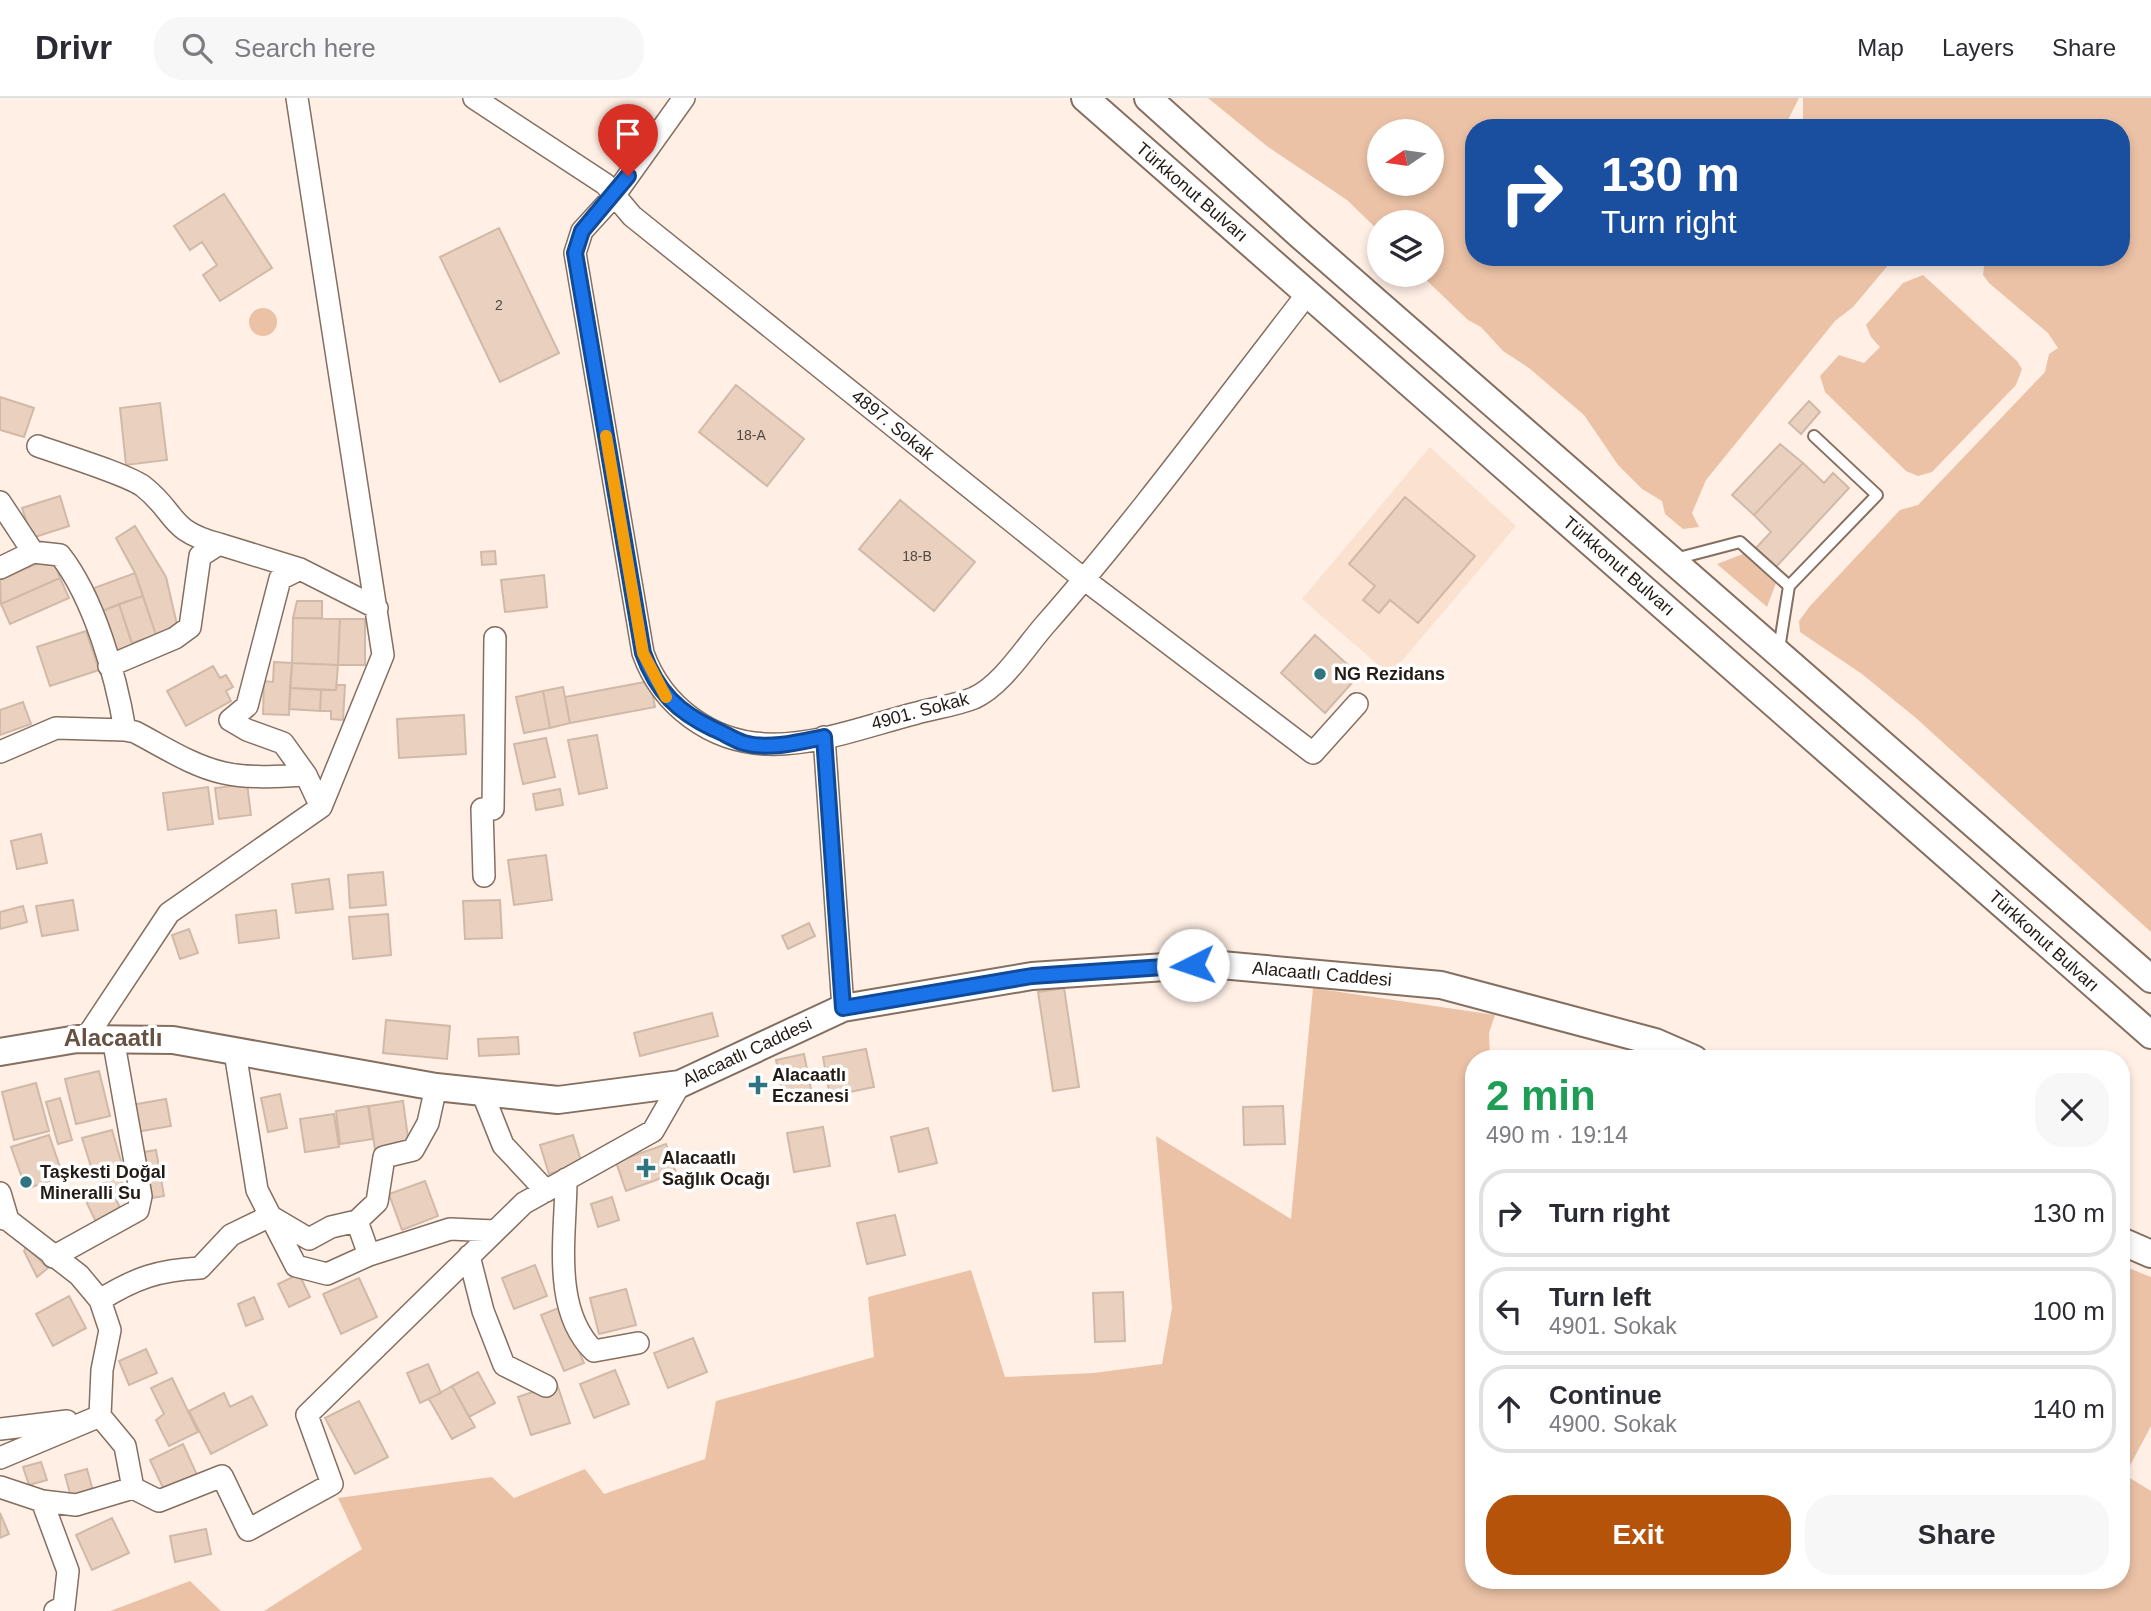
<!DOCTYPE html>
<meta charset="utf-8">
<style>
body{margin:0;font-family:Arial,sans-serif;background:#f7f7f7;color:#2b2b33;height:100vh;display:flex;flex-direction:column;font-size:26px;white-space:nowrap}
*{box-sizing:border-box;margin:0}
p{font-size:23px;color:#7c7c81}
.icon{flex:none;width:38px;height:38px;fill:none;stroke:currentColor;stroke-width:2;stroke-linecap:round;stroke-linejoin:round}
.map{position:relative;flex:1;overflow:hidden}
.side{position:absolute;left:1465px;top:952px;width:665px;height:539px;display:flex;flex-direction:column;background:#fff;border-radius:28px;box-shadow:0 4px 10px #0003}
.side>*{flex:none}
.top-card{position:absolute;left:1465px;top:21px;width:665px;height:147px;border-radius:28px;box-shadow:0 4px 10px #0003;background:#1a4fa0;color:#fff;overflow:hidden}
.needle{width:46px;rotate:257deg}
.buttons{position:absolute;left:1367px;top:21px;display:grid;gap:14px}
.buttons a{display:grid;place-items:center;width:77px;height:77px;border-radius:50%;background:#fff;box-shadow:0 4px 10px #0003;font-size:35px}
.pin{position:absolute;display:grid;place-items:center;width:60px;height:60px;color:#fff;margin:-72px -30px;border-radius:50% 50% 50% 0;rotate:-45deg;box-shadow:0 0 7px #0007}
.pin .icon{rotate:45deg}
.me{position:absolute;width:77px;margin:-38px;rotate:266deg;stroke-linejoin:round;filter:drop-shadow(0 0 5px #0008)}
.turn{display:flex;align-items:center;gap:24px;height:147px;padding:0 21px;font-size:32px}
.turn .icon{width:91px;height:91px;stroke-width:2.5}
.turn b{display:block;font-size:49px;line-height:60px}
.round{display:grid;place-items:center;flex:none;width:74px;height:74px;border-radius:28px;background:#f7f7f7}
.overview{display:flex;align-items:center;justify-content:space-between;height:119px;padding:0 21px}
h1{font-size:42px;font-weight:800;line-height:52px;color:#1e9e55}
.button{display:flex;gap:14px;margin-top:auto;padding:14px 21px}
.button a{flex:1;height:80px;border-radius:28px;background:#b45309;color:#fff;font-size:28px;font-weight:800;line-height:80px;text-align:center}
.button a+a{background:#f7f7f7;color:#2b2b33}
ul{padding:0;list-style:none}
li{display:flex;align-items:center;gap:21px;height:88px;margin:0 14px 10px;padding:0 7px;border:4px solid #e1e1e2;border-radius:28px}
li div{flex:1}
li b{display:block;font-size:26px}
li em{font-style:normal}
header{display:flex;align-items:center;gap:42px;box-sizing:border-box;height:98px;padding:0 35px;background:#fff;border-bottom:2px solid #e1e1e2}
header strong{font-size:33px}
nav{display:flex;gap:38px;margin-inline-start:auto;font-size:24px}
.search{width:490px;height:63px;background:#f7f7f7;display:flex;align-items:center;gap:18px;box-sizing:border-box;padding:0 24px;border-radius:28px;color:#7c7c81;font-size:26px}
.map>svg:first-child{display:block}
.built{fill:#fbe1cf}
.green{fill:#ebc2a6;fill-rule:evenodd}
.building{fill:#e9d0bf;stroke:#d1b9a8;stroke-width:2}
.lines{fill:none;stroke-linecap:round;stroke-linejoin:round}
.service-casing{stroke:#856f60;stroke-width:14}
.minor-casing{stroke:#856f60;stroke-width:24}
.tertiary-casing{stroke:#856f60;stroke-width:30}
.service{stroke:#fff;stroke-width:10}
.minor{stroke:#fff;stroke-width:21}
.tertiary{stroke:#fff;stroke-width:26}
.route-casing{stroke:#114b97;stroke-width:18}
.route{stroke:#1a73e8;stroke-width:12}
.slow{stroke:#f59e0b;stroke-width:12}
.poi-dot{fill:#2e7481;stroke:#fff;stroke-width:2.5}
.labels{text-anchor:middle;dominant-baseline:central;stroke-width:7;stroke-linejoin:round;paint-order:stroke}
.number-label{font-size:14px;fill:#554840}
.street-label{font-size:18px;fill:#241b15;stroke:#fff}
.poi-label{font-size:18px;font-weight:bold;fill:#241b15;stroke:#fff;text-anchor:start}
.district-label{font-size:24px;font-weight:bold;fill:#665142;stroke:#fff}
</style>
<header>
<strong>Drivr</strong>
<div class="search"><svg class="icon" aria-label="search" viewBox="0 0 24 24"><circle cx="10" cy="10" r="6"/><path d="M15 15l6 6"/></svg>Search here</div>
<nav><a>Map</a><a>Layers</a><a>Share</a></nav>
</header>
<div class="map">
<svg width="2151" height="1513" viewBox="0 0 2151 1513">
<rect width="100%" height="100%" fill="#ffefe5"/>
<path class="built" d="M 1430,349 L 1516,428 L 1390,577 L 1302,501 Z"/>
<path class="green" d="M 1208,0 L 1799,0 L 1784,30 L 1474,30 L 1474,159 L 1895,159 L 1853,209 L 1835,223 L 1706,382 L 1692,415 L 1699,429 L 1683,431 L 1665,416 L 1662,403 L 1642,391 L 1618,367 L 1584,317 L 1529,270 L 1503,253 L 1481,229 L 1468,222 L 1421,177 L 1432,177 L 1432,124 L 1379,124 L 1379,133 L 1347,102 L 1268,49 ZM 1379,33 L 1432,33 L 1432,86 L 1379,86 Z
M 1803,0 L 2151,0 L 2151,834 L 1916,620 L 1862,576 L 1800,534 L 1799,523 L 1810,508 L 1900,412 L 1918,407 L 2045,274 L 2049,256 L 2058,250 L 2048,235 L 1989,185 L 1983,177 L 1985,159 L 2121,159 L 2121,30 L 1808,30 L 1803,22 Z
M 1923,177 L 2017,263 L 2022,271 L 2016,287 L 1932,374 L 1918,378 L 1906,373 L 1825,294 L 1820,278 L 1839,257 L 1864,265 L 1880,249 L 1871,239 L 1866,227 L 1903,185 Z
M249 224a14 14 0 1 1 28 0a14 14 0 1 1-28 0Z
M 1743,456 L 1776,485 L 1767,509 L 1717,466 Z
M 1313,890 L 1495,917 L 1489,935 L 1490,961 L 1474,961 L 1474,1482 L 2121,1482 L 2121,1167 L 2151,1179 L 2151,1328 L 2125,1377 L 2151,1393 L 2151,1513 L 264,1513 L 362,1451 L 338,1400 L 492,1379 L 514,1400 L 585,1371 L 604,1396 L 705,1361 L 716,1303 L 874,1259 L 868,1199 L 971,1172 L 1005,1279 L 1094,1275 L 1162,1266 L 1172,1210 L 1156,1038 L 1291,1121 Z
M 190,1483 L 221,1513 L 110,1513 Z"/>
<path class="building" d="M 224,96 L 272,170 L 220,203 L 203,177 L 217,167 L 202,144 L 190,152 L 174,128 Z
M 499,130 L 559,255 L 500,284 L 440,159 Z
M 736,287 L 804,341 L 767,388 L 699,334 Z
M 0,299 L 34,310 L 24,339 L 0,332 Z
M 1809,303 L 1820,314 L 1801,336 L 1789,325 Z
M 160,305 L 167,362 L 126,367 L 120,310 Z
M 1780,346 L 1803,365 L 1754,417 L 1732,397 Z
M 1803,365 L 1824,385 L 1833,375 L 1849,390 L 1775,470 L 1755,451 L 1771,434 L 1754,417 Z
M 60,398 L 69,428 L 32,440 L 22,410 Z
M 1405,399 L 1475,458 L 1418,525 L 1390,502 L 1379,515 L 1363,502 L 1375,488 L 1349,466 Z
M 900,402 L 975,464 L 934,513 L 859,451 Z
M 135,428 L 166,479 L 178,531 L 156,537 L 135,475 L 116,440 Z
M 495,453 L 496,466 L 482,467 L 481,454 Z
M 52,459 L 60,480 L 1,506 L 0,482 Z
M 135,475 L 143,498 L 102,513 L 94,490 Z
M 544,477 L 547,509 L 505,514 L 501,482 Z
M 60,480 L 69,500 L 10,526 L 1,506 Z
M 143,498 L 156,537 L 132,545 L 119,506 Z
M 297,503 L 322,503 L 322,520 L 293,520 Z
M 119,506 L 133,549 L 114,556 L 102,513 Z
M 293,520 L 340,521 L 338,567 L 292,565 Z
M 340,521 L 365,521 L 365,567 L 338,567 Z
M 86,533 L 99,572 L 50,588 L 37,549 Z
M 1315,537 L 1359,577 L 1325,615 L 1281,575 Z
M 274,564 L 292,565 L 289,617 L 263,616 L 264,583 L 273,584 Z
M 292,565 L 338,567 L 336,592 L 290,590 Z
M 213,568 L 220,580 L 226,577 L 233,589 L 226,593 L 231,603 L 186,628 L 167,593 Z
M 650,583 L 655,609 L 570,625 L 565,599 Z
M 337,587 L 345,587 L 343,622 L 331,621 L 331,613 L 320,613 L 321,592 L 336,592 Z
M 563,589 L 570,625 L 550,630 L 543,593 Z
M 290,590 L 321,592 L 320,613 L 289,611 Z
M 543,593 L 550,630 L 524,635 L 516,599 Z
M 23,604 L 31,626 L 0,637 L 0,612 Z
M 464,617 L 466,656 L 399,660 L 397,621 Z
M 597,637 L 607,690 L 579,696 L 568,642 Z
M 546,640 L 555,679 L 523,686 L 514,646 Z
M 247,686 L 251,717 L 219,721 L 215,690 Z
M 208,689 L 213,726 L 168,732 L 163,695 Z
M 560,691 L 563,707 L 536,712 L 533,696 Z
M 41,736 L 47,765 L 17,771 L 11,743 Z
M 546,757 L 552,802 L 514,807 L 508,762 Z
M 383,774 L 386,807 L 350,810 L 348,777 Z
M 329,781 L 333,811 L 296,815 L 292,786 Z
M 73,802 L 78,832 L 42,838 L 36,808 Z
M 500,802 L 502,840 L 465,841 L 463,803 Z
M 23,808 L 27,824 L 0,831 L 0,814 Z
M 276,812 L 279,840 L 239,845 L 236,817 Z
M 388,816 L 391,857 L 353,861 L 349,819 Z
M 809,825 L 815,838 L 788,851 L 782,838 Z
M 189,831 L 198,855 L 180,861 L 172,837 Z
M 1064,890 L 1079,989 L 1053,993 L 1038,894 Z
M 712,915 L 718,938 L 640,958 L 634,935 Z
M 386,922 L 450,928 L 447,961 L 383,955 Z
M 518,939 L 519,956 L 479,958 L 478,941 Z
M 866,951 L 874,989 L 830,998 L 823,959 Z
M 804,956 L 811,991 L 783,997 L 776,962 Z
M 99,973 L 110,1018 L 76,1026 L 65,981 Z
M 36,985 L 49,1033 L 14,1042 L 2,994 Z
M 280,996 L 287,1030 L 268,1034 L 261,1000 Z
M 60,1000 L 72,1042 L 58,1046 L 46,1004 Z
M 166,1001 L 171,1028 L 136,1034 L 131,1007 Z
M 403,1003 L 409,1047 L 375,1052 L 369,1008 Z
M 368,1008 L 373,1041 L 340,1046 L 336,1013 Z
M 1283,1008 L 1285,1046 L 1244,1047 L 1243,1009 Z
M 334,1016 L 339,1049 L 305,1054 L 300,1021 Z
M 823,1029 L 830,1068 L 794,1074 L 787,1035 Z
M 928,1030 L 937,1065 L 899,1074 L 891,1039 Z
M 112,1032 L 123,1070 L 94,1078 L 82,1040 Z
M 49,1037 L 63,1078 L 26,1091 L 11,1049 Z
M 573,1037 L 582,1066 L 549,1076 L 540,1047 Z
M 666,1046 L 676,1075 L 626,1093 L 616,1064 Z
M 156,1052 L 164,1098 L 146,1101 L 138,1055 Z
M 119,1078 L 127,1094 L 115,1099 L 122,1114 L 97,1126 L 82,1095 Z
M 425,1083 L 438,1118 L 402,1132 L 389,1096 Z
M 612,1099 L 619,1122 L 598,1129 L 591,1106 Z
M 895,1117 L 905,1157 L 867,1166 L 857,1125 Z
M 26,1149 L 48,1170 L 37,1179 L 24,1153 Z
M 535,1167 L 547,1198 L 514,1211 L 502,1180 Z
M 299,1176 L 310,1199 L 289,1209 L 278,1186 Z
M 359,1180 L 377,1219 L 341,1236 L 323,1196 Z
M 626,1191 L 636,1227 L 599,1236 L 590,1200 Z
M 1123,1194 L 1125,1243 L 1095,1244 L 1093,1195 Z
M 69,1198 L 86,1230 L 53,1248 L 36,1216 Z
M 254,1199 L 263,1221 L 246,1228 L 238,1206 Z
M 561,1209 L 584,1265 L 564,1273 L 541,1217 Z
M 693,1240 L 707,1274 L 668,1290 L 654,1255 Z
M 146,1251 L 157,1275 L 129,1287 L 119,1263 Z
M 428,1266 L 441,1295 L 420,1305 L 407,1275 Z
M 615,1272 L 629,1306 L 594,1320 L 580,1286 Z
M 478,1274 L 495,1305 L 469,1319 L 452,1288 Z
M 172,1280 L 198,1334 L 169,1348 L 156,1322 L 164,1316 L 151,1290 Z
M 557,1286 L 570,1325 L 531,1337 L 518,1299 Z
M 452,1288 L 475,1329 L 452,1341 L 429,1301 Z
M 224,1295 L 230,1309 L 252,1298 L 267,1327 L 211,1356 L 189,1313 Z
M 359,1303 L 388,1359 L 355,1376 L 325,1320 Z
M 183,1346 L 197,1377 L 164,1392 L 150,1362 Z
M 41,1364 L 47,1382 L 29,1387 L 23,1369 Z
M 87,1371 L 93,1393 L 71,1399 L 65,1377 Z
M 0,1415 L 9,1436 L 0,1440 Z
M 112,1420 L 129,1455 L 92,1472 L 76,1437 Z
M 206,1431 L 211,1456 L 175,1464 L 170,1438 Z"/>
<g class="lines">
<g class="service-casing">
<path id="service" d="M 1675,461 L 1740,444 L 1789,488
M 1779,551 L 1789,488 L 1877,397 L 1814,338"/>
</g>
<g class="minor-casing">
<path id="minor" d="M 474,0 L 605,86 L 632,118 L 1085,482 L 1313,655 L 1357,606
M 684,0 L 614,98 L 582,133 L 575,155 L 643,555 C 662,608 711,644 767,646 C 817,648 869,627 917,615 C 935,610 957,607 974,600 C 1002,587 1024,551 1044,528 C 1137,422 1221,307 1308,195
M 38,348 C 60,356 129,377 144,389 C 178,416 167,432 219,446
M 0,404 L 33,454 L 60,457 C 94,500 116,578 125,632
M 0,470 L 33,454
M 300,471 L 280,481 L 247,608 L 230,622 L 247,632 L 283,645 L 306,677
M 109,568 L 175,540 L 190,529 L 200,458 L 219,446 L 300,471 L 377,510
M 824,639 L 843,910
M 0,654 L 56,630 L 125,632 L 135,634 C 164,649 192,668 224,675 C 251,681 279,678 306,677 L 321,709
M 482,711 L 484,778
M 493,711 L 495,540
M 86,940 L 169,815 L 321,709 L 383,557 L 297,0
M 235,954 L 257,1092 L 296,1168 L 327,1176 L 369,1157 L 450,1131 L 495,1133
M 482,994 L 503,1047 L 546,1093
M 566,1081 C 566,1137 551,1211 594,1253 L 638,1245
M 0,1095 L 8,1122
M 0,1120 L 8,1122 L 79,1177 L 100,1202 L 110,1232 L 102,1272 L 100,1318 L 125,1348 L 133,1390
M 357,1123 L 377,1104 L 384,1059 L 413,1052 L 428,1025 L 436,989
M 469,1158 L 483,1213 L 504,1267 L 546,1288
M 53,1159 L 138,1112 L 141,1098 L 113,940
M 100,1202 C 135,1180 159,1172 200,1170 L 231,1137 L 270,1118 L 309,1141 L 331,1129 L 357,1123 L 369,1157
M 0,1331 L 67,1323
M 0,1360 L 100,1318
M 0,1389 L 42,1403 L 76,1407 L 133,1390 L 159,1403 L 222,1378 L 248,1432 L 332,1386 L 307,1317 L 524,1105 L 653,1033 L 680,986
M 42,1403 L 68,1473 L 64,1509 L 55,1513"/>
</g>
<g class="tertiary-casing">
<path id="tertiary" d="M 1085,0 L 2151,937
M 1148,0 L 1301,138 L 2151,881
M 0,954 L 77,941 L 173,942 L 436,989 L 558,1002 L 680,986 L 843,910 L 1032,878 L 1210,866 L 1441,887 L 1655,944 L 1694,961
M 2121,1143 L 2151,1156"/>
</g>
<use href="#service" class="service"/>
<use href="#minor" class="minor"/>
<use href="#tertiary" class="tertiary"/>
</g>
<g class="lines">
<g class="route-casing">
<path id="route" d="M 628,78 L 582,133 L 575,155 L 643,555 C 657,594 678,614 714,631 C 724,635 734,642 744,645 C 769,652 800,644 824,639 L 843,910 L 1032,878 L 1193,867"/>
</g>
<use href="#route" class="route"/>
<path class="slow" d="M 606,338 L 643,555 L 666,599"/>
</g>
<g class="poi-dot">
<circle cx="1320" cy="576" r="7"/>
<path d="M754.5 976.5h7v7h7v7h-7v7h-7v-7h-7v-7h7z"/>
<path d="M642.5 1059.5h7v7h7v7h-7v7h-7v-7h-7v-7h7z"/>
<circle cx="26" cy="1084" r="7"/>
</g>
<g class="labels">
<g class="number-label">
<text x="499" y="207">2</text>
<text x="751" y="337">18-A</text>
<text x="917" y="458">18-B</text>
</g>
<g class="street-label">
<text transform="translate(1192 94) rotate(41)">Türkkonut Bulvarı</text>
<text transform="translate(893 327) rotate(39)">4897. Sokak</text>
<text transform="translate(1619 468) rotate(41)">Türkkonut Bulvarı</text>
<text transform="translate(920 613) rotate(-15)">4901. Sokak</text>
<text transform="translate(2044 843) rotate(42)">Türkkonut Bulvarı</text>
<text transform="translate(1322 876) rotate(5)">Alacaatlı Caddesi</text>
<text transform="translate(747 954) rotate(-25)">Alacaatlı Caddesi</text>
</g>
<g class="poi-label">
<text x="1334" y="576">NG Rezidans</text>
<text x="772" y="977">Alacaatlı<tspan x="772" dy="21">Eczanesi</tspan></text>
<text x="662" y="1060">Alacaatlı<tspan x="662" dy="21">Sağlık Ocağı</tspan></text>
<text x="40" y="1074">Taşkesti Doğal<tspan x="40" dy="21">Mineralli Su</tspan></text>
</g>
<g class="district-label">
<text x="113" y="939">Alacaatlı</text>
</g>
</g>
</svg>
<div class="buttons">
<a><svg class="needle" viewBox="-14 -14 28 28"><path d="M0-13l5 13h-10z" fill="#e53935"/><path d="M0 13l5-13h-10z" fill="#7c7c81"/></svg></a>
<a><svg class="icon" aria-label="layers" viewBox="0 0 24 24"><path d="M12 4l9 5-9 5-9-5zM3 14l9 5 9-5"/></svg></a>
</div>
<div class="pin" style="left:628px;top:78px;background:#d93025"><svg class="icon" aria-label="arrive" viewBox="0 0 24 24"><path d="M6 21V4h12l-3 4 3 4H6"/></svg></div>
<svg class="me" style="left:1193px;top:867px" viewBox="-20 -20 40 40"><circle r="19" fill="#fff"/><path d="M0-13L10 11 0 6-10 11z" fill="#1a73e8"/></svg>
<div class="top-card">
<div class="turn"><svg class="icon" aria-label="right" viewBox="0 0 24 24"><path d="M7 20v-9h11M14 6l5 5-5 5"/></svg><div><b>130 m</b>Turn right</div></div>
</div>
<section class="side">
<div class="overview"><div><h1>2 min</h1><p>490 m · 19:14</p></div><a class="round"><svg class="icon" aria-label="close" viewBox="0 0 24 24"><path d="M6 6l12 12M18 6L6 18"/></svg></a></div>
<ul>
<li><svg class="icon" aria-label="right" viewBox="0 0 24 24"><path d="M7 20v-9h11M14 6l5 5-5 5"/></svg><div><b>Turn right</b></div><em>130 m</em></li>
<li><svg class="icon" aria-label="left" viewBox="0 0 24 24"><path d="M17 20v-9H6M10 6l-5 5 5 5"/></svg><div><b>Turn left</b><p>4901. Sokak</p></div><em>100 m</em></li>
<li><svg class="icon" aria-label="ahead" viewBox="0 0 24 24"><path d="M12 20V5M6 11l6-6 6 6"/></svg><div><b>Continue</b><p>4900. Sokak</p></div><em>140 m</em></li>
</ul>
<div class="button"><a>Exit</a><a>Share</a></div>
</section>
</div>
